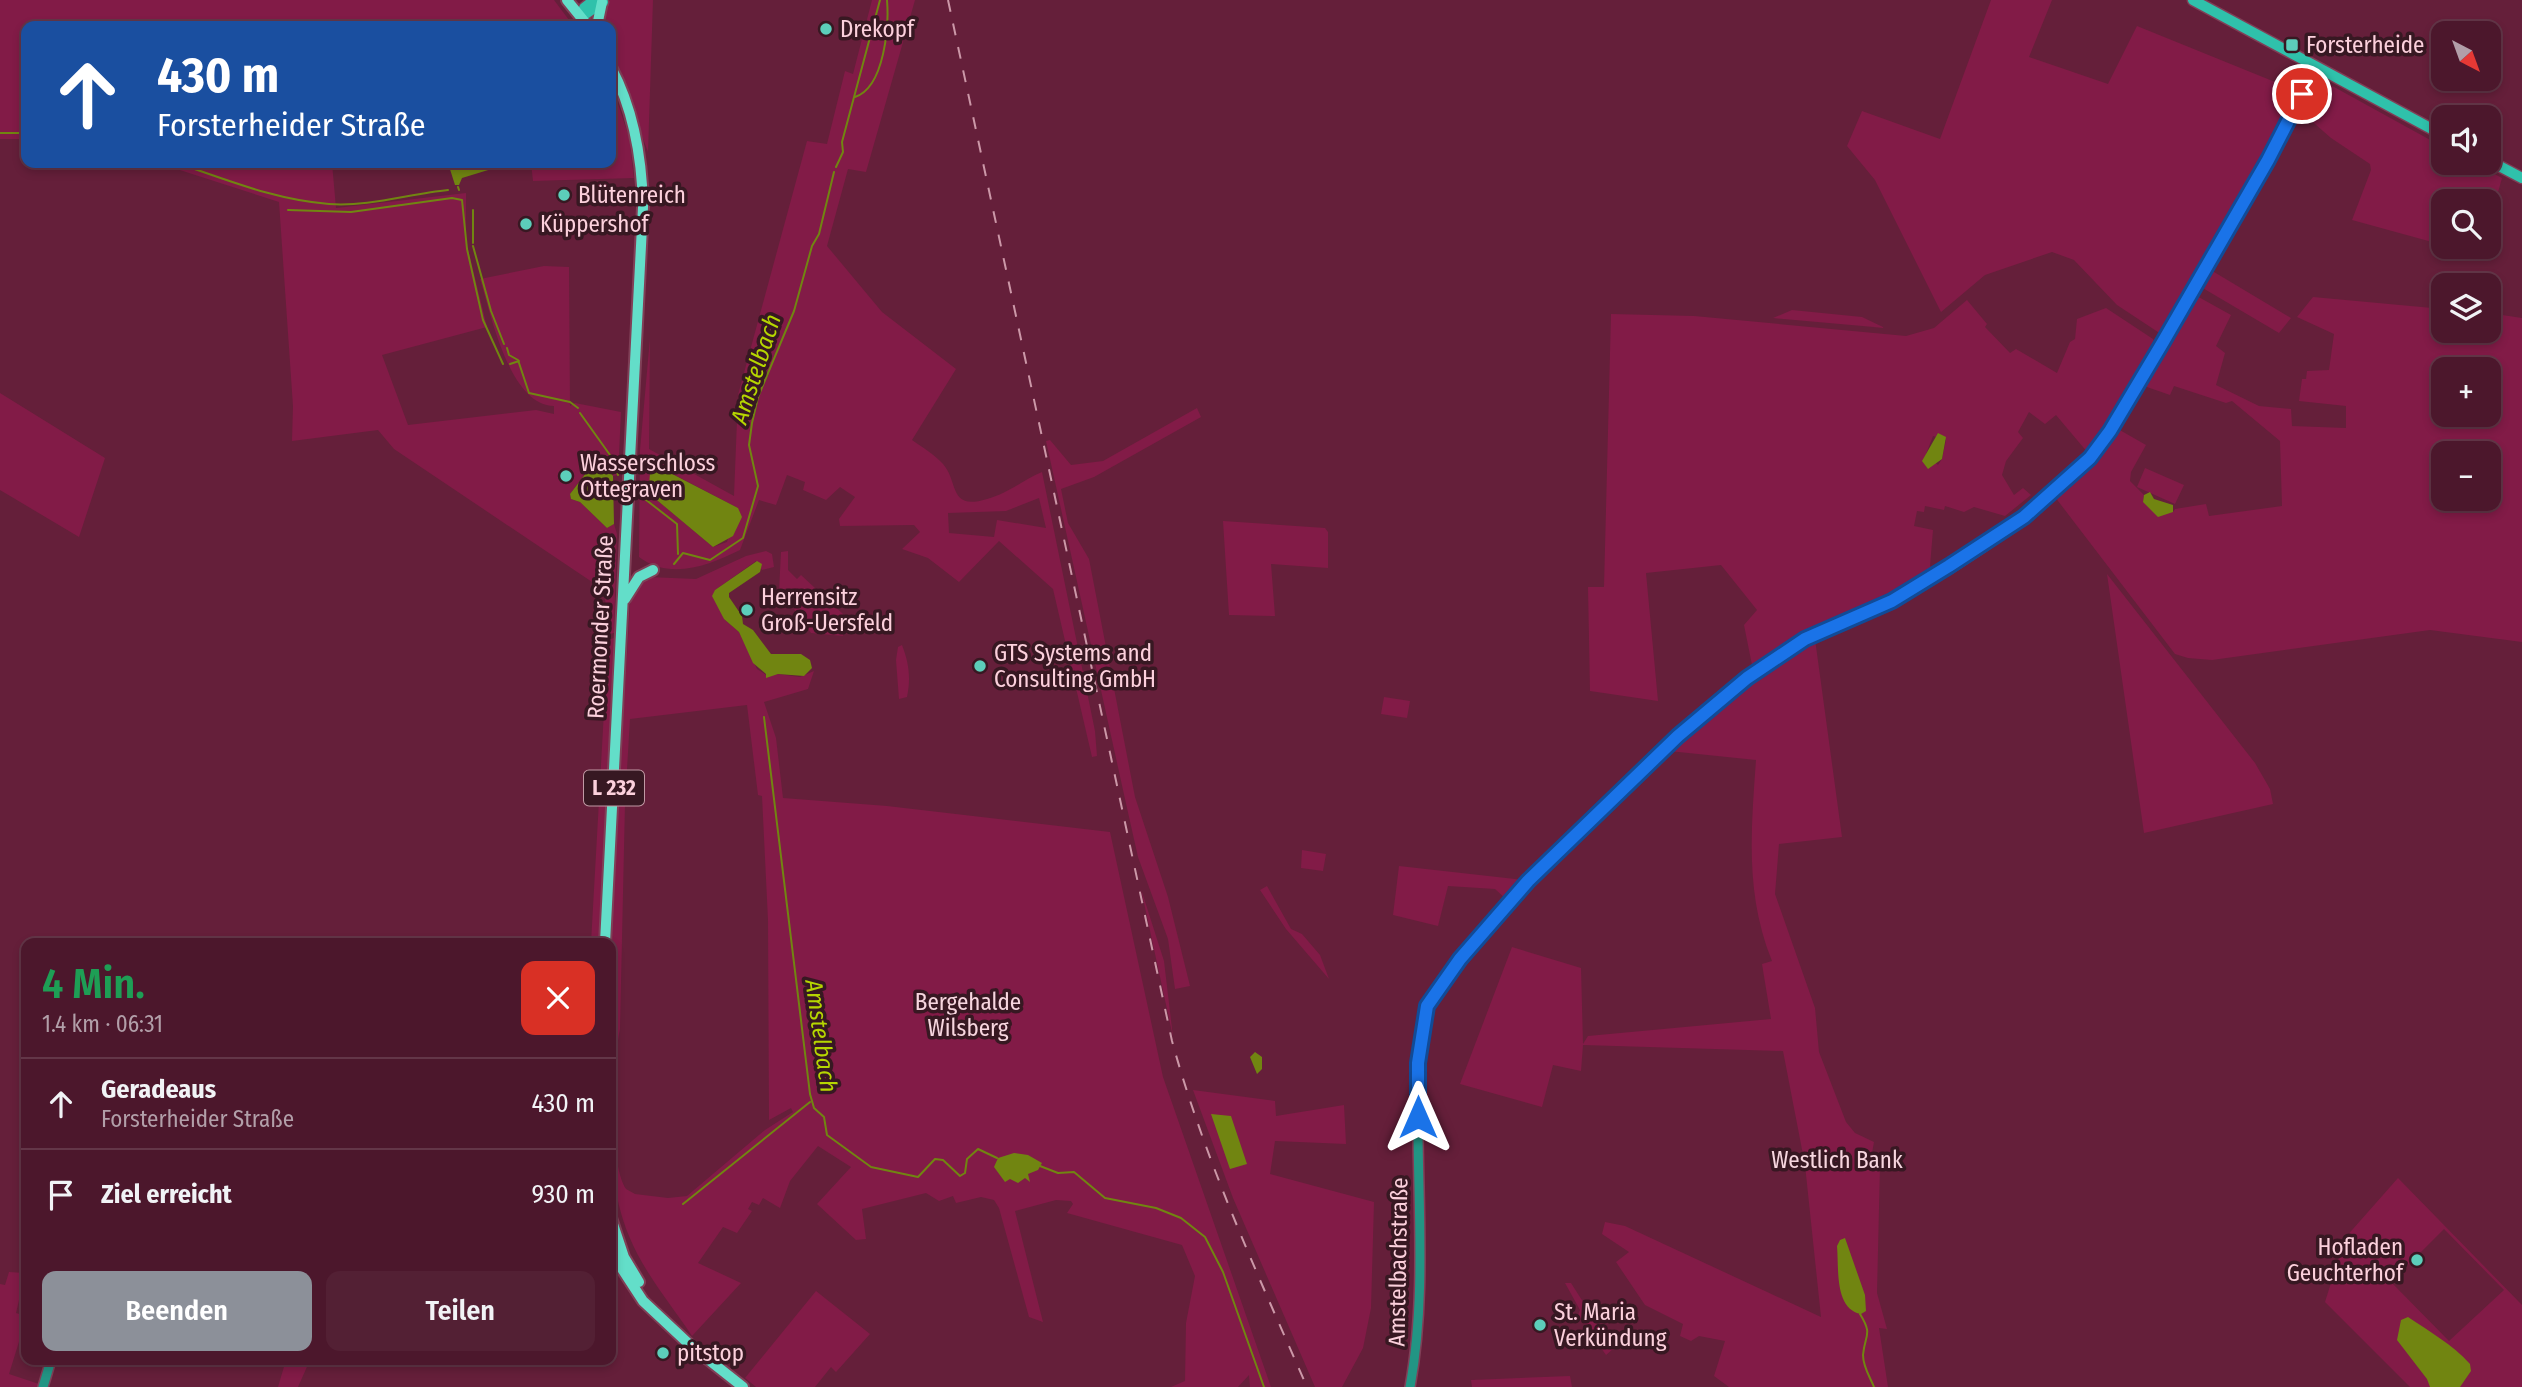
<!DOCTYPE html>
<html lang="de">
<meta charset="utf-8">
<style>
body{margin:0;font-family:"Fira Sans Condensed",sans-serif;background:#532034;color:#f1f3f6;height:100vh;display:flex;flex-direction:column;font-size:26px;white-space:nowrap}
*{box-sizing:border-box;margin:0}
p{font-size:23px;color:#b29fa9}
.icon{flex:none;width:38px;height:38px;fill:none;stroke:currentColor;stroke-width:2;stroke-linecap:round;stroke-linejoin:round}
.map{position:relative;flex:1;overflow:hidden}
.details{position:absolute;left:21px;top:938px;width:595px;height:427px;display:flex;flex-direction:column;background:#4c172c;border-radius:14px;box-shadow:0 4px 10px #0003,0 0 0 2px #633648}
.details>*{flex:none}
.top-card{position:absolute;left:21px;top:21px;width:595px;height:147px;border-radius:14px;box-shadow:0 4px 10px #0003,0 0 0 2px #633648;background:#1a4fa0;color:#fff;overflow:hidden}
.needle{width:46px;rotate:139deg}
.fabs{position:absolute;left:2431px;top:21px;display:grid;gap:14px}
.fabs a{display:grid;place-items:center;width:70px;height:70px;border-radius:14px;background:#4c172c;box-shadow:0 4px 10px #0003,0 0 0 2px #633648;font-size:35px}
.pin{position:absolute;display:grid;place-items:center;width:60px;height:60px;color:#fff;margin:-30px;border:4px solid #fff;border-radius:50%;box-shadow:0 2px 7px #0007}
.me{position:absolute;width:77px;margin:-38px;rotate:0deg;stroke-linejoin:round;filter:drop-shadow(0 0 5px #0008)}
.turn{display:flex;align-items:center;gap:24px;height:147px;padding:0 21px;font-size:32px}
.turn .icon{width:91px;height:91px;stroke-width:2.5}
.turn b{display:block;font-size:49px;line-height:60px}
.round{display:grid;place-items:center;flex:none;width:74px;height:74px;border-radius:14px;background:#532034}
.overview{display:flex;align-items:center;justify-content:space-between;height:119px;padding:0 21px}
h1{font-size:42px;font-weight:600;line-height:52px;color:#1e9e55}
.action{display:flex;gap:14px;margin-top:auto;padding:14px 21px}
.action a{flex:1;height:80px;border-radius:14px;background:#8c9099;color:#fff;font-size:28px;font-weight:600;line-height:80px;text-align:center}
.action a+a{background:#532034;color:#f1f3f6}
ul{padding:0;list-style:none}
li{display:flex;align-items:center;gap:21px;height:91px;padding:0 21px;border-top:2px solid #633648}
li div{flex:1}
li b{display:block;font-size:26px}
li em{font-style:normal}
.map>svg:first-child{display:block}
.green{fill:#821b47;fill-rule:evenodd}
.water{fill:#718511}
.lines{fill:none;stroke-linecap:round;stroke-linejoin:round}
.stream{stroke:#718511;stroke-width:2}
.tertiary-casing{stroke:#803f57;stroke-width:12}
.secondary-casing{stroke:#803f57;stroke-width:13}
.primary-casing{stroke:#803f57;stroke-width:14}
.tertiary{stroke:#229584;stroke-width:9}
.secondary{stroke:#2fc1ab;stroke-width:10}
.primary{stroke:#63dec9;stroke-width:10}
.rail{stroke:#cc98a8;stroke-width:2;stroke-dasharray:12 12;stroke-linecap:butt}
.route-casing{stroke:#114b97;stroke-width:18}
.route{stroke:#1a73e8;stroke-width:12}
.poi-dot{fill:#5cceba;stroke:#371822;stroke-width:2.5}
.labels{text-anchor:middle;dominant-baseline:central;stroke-width:7;stroke-linejoin:round;paint-order:stroke}
.shield{fill:#371822;stroke:#c199a4;stroke-width:2}
.shield-label{font-size:21px;font-weight:bold;fill:#fcd0dc}
.poi-label{font-size:23px;fill:#fcd0dc;stroke:#371822;text-anchor:start}
.street-label{font-size:23px;fill:#fcd0dc;stroke:#371822}
.park-label{font-size:23px;fill:#f7d6df;stroke:#371822}
.water-label{font-size:24px;font-style:italic;fill:#b6d601;stroke:#371822}
</style>
<div class="map">
<svg width="2522" height="1387" viewBox="0 0 2522 1387">
<rect width="100%" height="100%" fill="#651f3a"/>
<path class="green" d="M 0,0 L 554,0 L 569,20 L 566,26 L 26,26 L 26,139 L 0,139 Z
M 610,0 L 653,0 L 648,152 L 611,53 L 611,26 L 603,26 L 604,9 Z
M 872,0 L 915,0 L 866,172 L 848,169 L 827,246 L 882,312 L 956,369 L 912,440 C 922,447 935,455 943,464 C 959,482 948,511 987,499 C 1007,494 1023,480 1042,472 L 1095,731 L 1097,756 L 1092,757 L 1053,589 L 999,541 L 959,582 L 928,558 L 902,549 L 920,532 L 914,525 L 840,526 L 839,519 L 855,497 L 840,487 L 826,500 L 803,490 L 805,482 L 787,475 L 776,505 L 759,500 L 740,550 C 709,565 671,581 639,557 L 640,450 L 650,338 L 649,449 L 734,496 L 738,395 L 807,141 L 827,144 L 845,71 L 853,74 ZM 652,463 L 738,508 L 727,542 L 713,547 L 652,496 L 649,484 ZM 1039,498 L 1046,528 L 997,520 L 994,537 L 949,533 L 948,513 L 1006,511 Z
M 1991,0 L 2052,0 L 2029,57 L 2108,84 L 2137,26 L 2297,91 L 2263,159 L 2164,336 L 2117,305 L 2074,260 L 2052,252 L 1985,275 L 1941,312 L 1875,180 L 1847,146 L 1862,111 L 1940,139 Z
M 2325,82 L 2443,147 L 2443,163 L 2473,163 L 2502,178 L 2489,224 L 2488,201 L 2443,201 L 2443,245 L 2352,220 L 2371,170 L 2370,164 L 2331,138 L 2299,110 L 2311,85 Z
M 611,83 L 629,137 L 634,178 L 533,181 L 531,163 L 611,163 Z
M 158,163 L 332,163 L 336,208 L 466,193 L 466,241 L 487,327 L 382,355 L 408,425 L 536,410 L 554,414 L 554,406 C 509,405 491,314 480,279 L 544,266 L 569,267 L 570,406 L 575,403 L 621,412 L 618,475 L 613,476 L 598,456 L 570,494 L 571,499 L 580,502 L 607,528 L 614,524 L 617,534 L 614,633 L 609,634 L 604,590 L 394,449 L 378,430 L 292,441 L 293,406 L 279,202 Z
M 2209,269 L 2291,318 L 2279,333 L 2201,287 Z
M 2195,295 L 2231,315 L 2216,346 L 2225,353 L 2216,385 L 2259,406 L 2291,409 L 2292,426 L 2346,428 L 2346,406 L 2299,401 L 2302,379 L 2306,379 L 2307,371 L 2329,370 L 2334,334 L 2297,317 L 2313,297 L 2443,309 L 2443,331 L 2488,331 L 2489,313 L 2522,318 L 2522,642 L 2430,630 L 2212,660 L 2188,658 L 2175,654 L 2055,497 L 2104,447 L 2118,429 L 2146,445 L 2131,472 L 2130,481 L 2144,495 L 2143,502 L 2173,512 L 2175,509 L 2206,504 L 2209,516 L 2282,506 L 2280,441 L 2232,401 L 2226,403 L 2174,386 L 2170,395 L 2144,386 ZM 2443,369 L 2488,369 L 2488,415 L 2443,415 ZM 2443,453 L 2488,453 L 2488,499 L 2443,499 Z
M 1967,300 L 1987,324 L 1985,327 L 2010,353 L 2016,349 L 2057,373 L 2070,342 L 2075,339 L 2077,319 L 2106,308 L 2153,339 L 2157,347 L 2114,421 L 2088,453 L 2056,415 L 2045,424 L 2029,412 L 2018,432 L 2023,438 L 2006,461 L 2002,475 L 2014,495 L 2023,488 L 2031,495 L 2005,516 L 1974,507 L 1964,512 L 1945,506 L 1944,510 L 1925,506 L 1924,512 L 1917,511 L 1914,526 L 1933,530 L 1930,566 L 1935,572 L 1914,585 L 1753,670 L 1744,625 L 1757,610 L 1721,565 L 1646,573 L 1658,701 L 1590,691 L 1588,587 L 1604,587 L 1611,314 L 1694,316 L 1906,336 L 1934,328 ZM 1933,436 L 1946,440 L 1942,459 L 1938,465 L 1926,454 Z
M 1792,310 L 1862,317 L 1885,328 L 1773,318 Z
M 0,393 L 105,458 L 79,537 L 0,490 Z
M 1197,408 L 1201,417 L 1094,477 L 1061,489 L 1068,523 L 1089,559 L 1135,797 L 1168,897 L 1190,986 L 1175,989 L 1168,939 L 1138,857 L 1127,808 L 1046,441 L 1050,440 L 1071,465 L 1103,461 Z
M 2145,468 L 2184,485 L 2175,504 L 2137,487 Z
M 1223,521 L 1325,528 L 1328,532 L 1328,568 L 1271,564 L 1275,616 L 1229,615 Z
M 766,551 L 772,554 L 774,567 L 762,570 L 756,561 L 715,590 L 724,619 L 739,632 L 757,669 L 768,676 L 778,674 L 800,677 L 814,671 L 808,689 L 764,702 L 776,738 L 783,798 L 887,806 L 1110,832 L 1163,1077 L 1271,1387 L 1250,1387 L 1249,1375 L 1238,1387 L 1171,1387 L 1185,1381 L 1186,1323 L 1195,1276 L 1182,1245 L 1067,1213 L 1073,1204 L 1071,1201 L 1056,1200 L 1015,1211 L 1043,1322 L 1029,1317 L 999,1208 L 994,1200 L 981,1197 L 956,1203 L 953,1196 L 939,1201 L 926,1193 L 862,1209 L 866,1239 L 856,1240 L 817,1204 L 851,1167 L 818,1146 L 790,1181 L 780,1208 L 763,1198 L 759,1205 L 752,1202 L 748,1209 L 752,1211 L 737,1233 L 723,1227 L 698,1263 L 741,1283 L 692,1336 C 671,1304 644,1273 629,1236 C 599,1161 610,1074 615,996 L 611,995 L 610,943 L 630,605 L 635,587 L 648,577 L 696,579 L 746,556 ZM 747,705 L 758,795 L 762,796 L 768,920 L 769,1120 L 791,1108 L 793,1112 L 765,1130 L 687,1196 L 668,1198 L 635,1194 L 626,1189 C 608,1161 613,1062 620,1029 L 625,803 L 630,719 Z
M 788,551 L 788,570 L 797,579 L 801,575 L 843,614 L 843,636 L 811,633 L 794,609 L 799,605 L 787,588 L 779,591 L 781,552 Z
M 2107,574 L 2255,763 L 2270,789 L 2273,804 L 2144,833 Z
M 614,638 L 599,943 L 591,943 L 608,640 Z
M 1815,639 L 1842,837 L 1779,844 L 1775,894 L 1815,1008 L 1819,1052 L 1846,1122 L 1855,1133 L 1874,1142 L 1872,1153 L 1880,1166 L 1877,1293 L 1887,1329 L 1879,1328 L 1888,1387 L 1729,1387 L 1714,1376 L 1725,1341 L 1699,1336 L 1691,1341 L 1680,1336 L 1683,1324 L 1645,1305 L 1616,1262 L 1629,1252 L 1602,1234 L 1605,1222 L 1625,1226 L 1821,1317 L 1805,1165 L 1783,1051 L 1583,1045 L 1581,1071 L 1553,1065 L 1542,1107 L 1460,1084 L 1512,947 L 1581,968 L 1583,1044 L 1588,1036 L 1771,1019 L 1762,964 L 1772,961 C 1745,894 1751,831 1756,760 L 1669,751 C 1712,708 1761,667 1815,639 Z
M 902,645 C 909,663 911,678 907,697 L 899,699 L 896,660 L 898,647 Z
M 1384,697 L 1410,701 L 1407,718 L 1381,714 Z
M 1302,850 L 1326,854 L 1323,871 L 1301,868 Z
M 1399,866 L 1524,880 L 1506,899 L 1495,889 L 1448,886 L 1438,926 L 1393,915 Z
M 1267,886 L 1291,929 L 1302,934 L 1320,955 L 1329,979 L 1286,929 L 1260,890 Z
M 1141,889 L 1164,961 L 1173,1037 Z
M 1193,1090 L 1275,1101 L 1276,1116 L 1344,1105 L 1346,1144 L 1275,1141 L 1270,1174 L 1374,1202 L 1371,1308 L 1363,1348 L 1342,1387 L 1315,1387 L 1233,1198 Z
M 2398,1178 L 2522,1305 L 2522,1387 L 2410,1387 L 2325,1302 L 2345,1238 ZM 2444,1229 L 2504,1290 L 2449,1341 L 2391,1282 Z
M 26,1261 L 26,1301 L 19,1300 L 16,1313 L 26,1316 L 26,1319 L 9,1374 L 39,1384 L 38,1387 L 0,1387 L 0,1284 L 5,1285 L 9,1272 L 24,1273 Z
M 1565,1283 L 1571,1283 L 1613,1349 L 1606,1355 L 1578,1315 L 1580,1310 Z
M 816,1291 L 870,1334 L 836,1372 L 831,1367 L 815,1387 L 756,1387 L 745,1378 Z
M 286,1360 L 310,1360 L 298,1387 L 278,1387 Z
M 1570,1376 L 1572,1387 L 1472,1387 L 1471,1380 Z"/>
<path class="water" d="M 448,163 L 502,163 L 498,167 L 462,178 L 459,185 L 455,185 Z
M 1938,433 L 1946,437 L 1942,459 L 1928,469 L 1922,461 Z
M 599,456 L 613,476 L 614,524 L 607,528 L 580,502 L 571,499 L 570,494 Z
M 651,463 L 738,508 L 742,517 L 733,536 L 713,547 L 652,496 L 649,484 Z
M 2150,492 L 2154,499 L 2173,505 L 2173,512 L 2158,517 L 2143,502 L 2144,495 Z
M 757,561 L 762,564 L 760,572 L 729,593 L 729,597 L 742,616 L 743,624 L 753,630 L 771,654 L 801,654 L 810,660 L 812,668 L 804,676 L 778,674 L 766,678 L 766,674 L 753,663 L 739,632 L 724,619 L 712,596 L 715,590 Z
M 1255,1052 L 1262,1057 L 1262,1069 L 1257,1074 L 1250,1057 Z
M 1211,1114 L 1231,1116 L 1247,1164 L 1230,1169 Z
M 1014,1153 L 1028,1155 L 1042,1163 L 1038,1170 L 1028,1174 L 1030,1182 L 1025,1178 L 1018,1183 L 1010,1179 L 1005,1182 L 994,1167 L 998,1158 Z
M 1845,1238 L 1865,1295 L 1866,1311 L 1861,1314 C 1834,1309 1839,1268 1837,1246 L 1840,1240 Z
M 2408,1317 C 2430,1332 2452,1344 2470,1364 L 2471,1371 L 2460,1387 L 2430,1387 L 2427,1379 L 2397,1340 L 2401,1320 Z"/>
<g class="lines">
<path class="stream" d="M 855,97 C 885,87 889,25 887,0
M 0,133 L 26,133
M 177,163 C 228,180 275,200 329,204 C 368,207 409,194 448,190
M 836,167 L 843,152 L 842,142 L 880,0
M 458,187 L 459,190
M 462,200 L 467,249 L 483,320 L 503,364
M 288,210 L 351,212 L 452,198 L 462,200
M 473,243 L 473,210
M 473,246 L 491,311 L 504,344
M 507,348 L 509,355 L 518,360 L 529,393 L 570,402 L 578,408
M 510,364 L 519,361
M 580,413 L 610,455 L 618,475
M 641,496 L 677,524 L 678,554
M 674,564 L 683,553 L 710,560 L 743,538 L 758,486 L 749,445 L 752,423 L 758,397 L 794,311 L 812,246 L 819,234 L 834,172
M 764,717 L 810,1094 L 814,1108 L 824,1117 L 827,1135 L 871,1167 L 918,1177 L 935,1159 L 943,1160 L 960,1176 L 965,1173 L 967,1159 L 978,1149 L 997,1158
M 1040,1166 L 1058,1173 L 1074,1172 L 1105,1198 L 1156,1208 L 1181,1218 L 1205,1237 L 1223,1272 L 1264,1387
M 683,1204 L 810,1102
M 1860,1314 C 1873,1335 1865,1334 1863,1355 C 1863,1367 1870,1377 1874,1387"/>
<g class="tertiary-casing">
<path id="tertiary" d="M 43,1387 L 51,1360
M 1410,1387 C 1425,1305 1419,1219 1418,1136 C 1418,1096 1414,1052 1425,1013 C 1432,988 1455,964 1472,945 C 1516,893 1563,848 1612,802 C 1672,744 1730,681 1804,639 C 1832,623 1864,616 1893,601 C 1965,563 2063,499 2110,431 C 2179,314 2260,191 2314,66"/>
</g>
<g class="secondary-casing">
<path id="secondary" d="M 2193,0 L 2443,135
M 581,17 L 603,2
M 581,17 L 584,8 L 594,0
M 2488,160 L 2522,178"/>
</g>
<g class="primary-casing">
<path id="primary" d="M 567,0 L 588,26
M 597,26 L 602,2
M 625,599 L 639,577 L 653,570
M 605,943 L 643,207 C 642,158 634,110 611,67
M 611,1218 L 624,1257 L 639,1282
M 611,1252 L 643,1301 L 690,1345 L 743,1387"/>
</g>
<use href="#tertiary" class="tertiary"/>
<use href="#secondary" class="secondary"/>
<use href="#primary" class="primary"/>
<path class="rail" d="M 948,0 L 1172,1041 C 1205,1161 1257,1273 1307,1387"/>
</g>
<g class="lines">
<g class="route-casing">
<path id="route" d="M 1418,1117 L 1418,1063 L 1427,1006 L 1460,959 L 1528,881 L 1678,736 L 1747,678 L 1805,639 L 1892,601 L 1949,566 L 2024,517 L 2090,458 L 2110,431 L 2163,342 L 2268,160 L 2302,94"/>
</g>
<use href="#route" class="route"/>
</g>
<g class="poi-dot">
<circle cx="826" cy="29" r="7"/>
<rect x="2285" y="38" width="14" height="14" rx="3.5"/>
<circle cx="564" cy="195" r="7"/>
<circle cx="526" cy="224" r="7"/>
<circle cx="566" cy="476" r="7"/>
<circle cx="747" cy="610" r="7"/>
<circle cx="980" cy="666" r="7"/>
<circle cx="2417" cy="1260" r="7"/>
<circle cx="1540" cy="1325" r="7"/>
<circle cx="663" cy="1353" r="7"/>
</g>
<g class="labels">
<rect class="shield" x="584" y="770.5" width="60" height="35" rx="5"/>
<g class="shield-label">
<text x="614" y="788">L 232</text>
</g>
<g class="poi-label">
<text x="840" y="29">Drekopf</text>
<text x="2306" y="45">Forsterheide</text>
<text x="578" y="195">Blütenreich</text>
<text x="540" y="224">Küppershof</text>
<text x="580" y="463">Wasserschloss<tspan x="580" dy="26">Ottegraven</tspan></text>
<text x="761" y="597">Herrensitz<tspan x="761" dy="26">Groß-Uersfeld</tspan></text>
<text x="994" y="653">GTS Systems and<tspan x="994" dy="26">Consulting GmbH</tspan></text>
<text x="2403" y="1247" text-anchor="end">Hofladen<tspan x="2403" dy="26">Geuchterhof</tspan></text>
<text x="1554" y="1312">St. Maria<tspan x="1554" dy="26">Verkündung</tspan></text>
<text x="677" y="1353">pitstop</text>
</g>
<g class="street-label">
<text transform="translate(600 627) rotate(-87)">Roermonder Straße</text>
<text transform="translate(1398 1262) rotate(-89)">Amstelbachstraße</text>
</g>
<g class="park-label">
<text x="968" y="1002">Bergehalde<tspan x="968" dy="26">Wilsberg</tspan></text>
<text x="1837" y="1160">Westlich Bank</text>
</g>
<g class="water-label">
<text transform="translate(756 369) rotate(-72)">Amstelbach</text>
<text transform="translate(821 1036) rotate(82)">Amstelbach</text>
</g>
</g>
</svg>
<div class="fabs">
<a><svg class="needle" viewBox="-14 -14 28 28"><path d="M0-13l5 13h-10z" fill="#e53935"/><path d="M0 13l5-13h-10z" fill="#b29fa9"/></svg></a>
<a><svg class="icon" aria-label="sound" viewBox="0 0 24 24"><path d="M4 9h4l5-4v14l-5-4H4zM17 9q2 3 0 6"/></svg></a>
<a><svg class="icon" aria-label="search" viewBox="0 0 24 24"><circle cx="10" cy="10" r="6"/><path d="M15 15l6 6"/></svg></a>
<a><svg class="icon" aria-label="layers" viewBox="0 0 24 24"><path d="M12 4l9 5-9 5-9-5zM3 14l9 5 9-5"/></svg></a>
<a>+</a>
<a>−</a>
</div>
<div class="pin" style="left:2302px;top:94px;background:#d93025"><svg class="icon" aria-label="arrive" viewBox="0 0 24 24"><path d="M6 21V4h12l-3 4 3 4H6"/></svg></div>
<svg class="me" style="left:1418px;top:1117px" viewBox="-20 -20 40 40"><path d="M0-17L14 15 0 8-14 15z" fill="#1a73e8" stroke="#fff" stroke-width="4"/></svg>
<div class="top-card">
<div class="turn"><svg class="icon" aria-label="ahead" viewBox="0 0 24 24"><path d="M12 20V5M6 11l6-6 6 6"/></svg><div><b>430 m</b>Forsterheider Straße</div></div>
</div>
<section class="details">
<div class="overview"><div><h1>4 Min.</h1><p>1.4 km · 06:31</p></div><a class="round" style="background:#d93025;color:#fff"><svg class="icon" aria-label="close" viewBox="0 0 24 24"><path d="M6 6l12 12M18 6L6 18"/></svg></a></div>
<ul>
<li><svg class="icon" aria-label="ahead" viewBox="0 0 24 24"><path d="M12 20V5M6 11l6-6 6 6"/></svg><div><b>Geradeaus</b><p>Forsterheider Straße</p></div><em>430 m</em></li>
<li><svg class="icon" aria-label="arrive" viewBox="0 0 24 24"><path d="M6 21V4h12l-3 4 3 4H6"/></svg><div><b>Ziel erreicht</b></div><em>930 m</em></li>
</ul>
<div class="action"><a>Beenden</a><a>Teilen</a></div>
</section>
</div>
